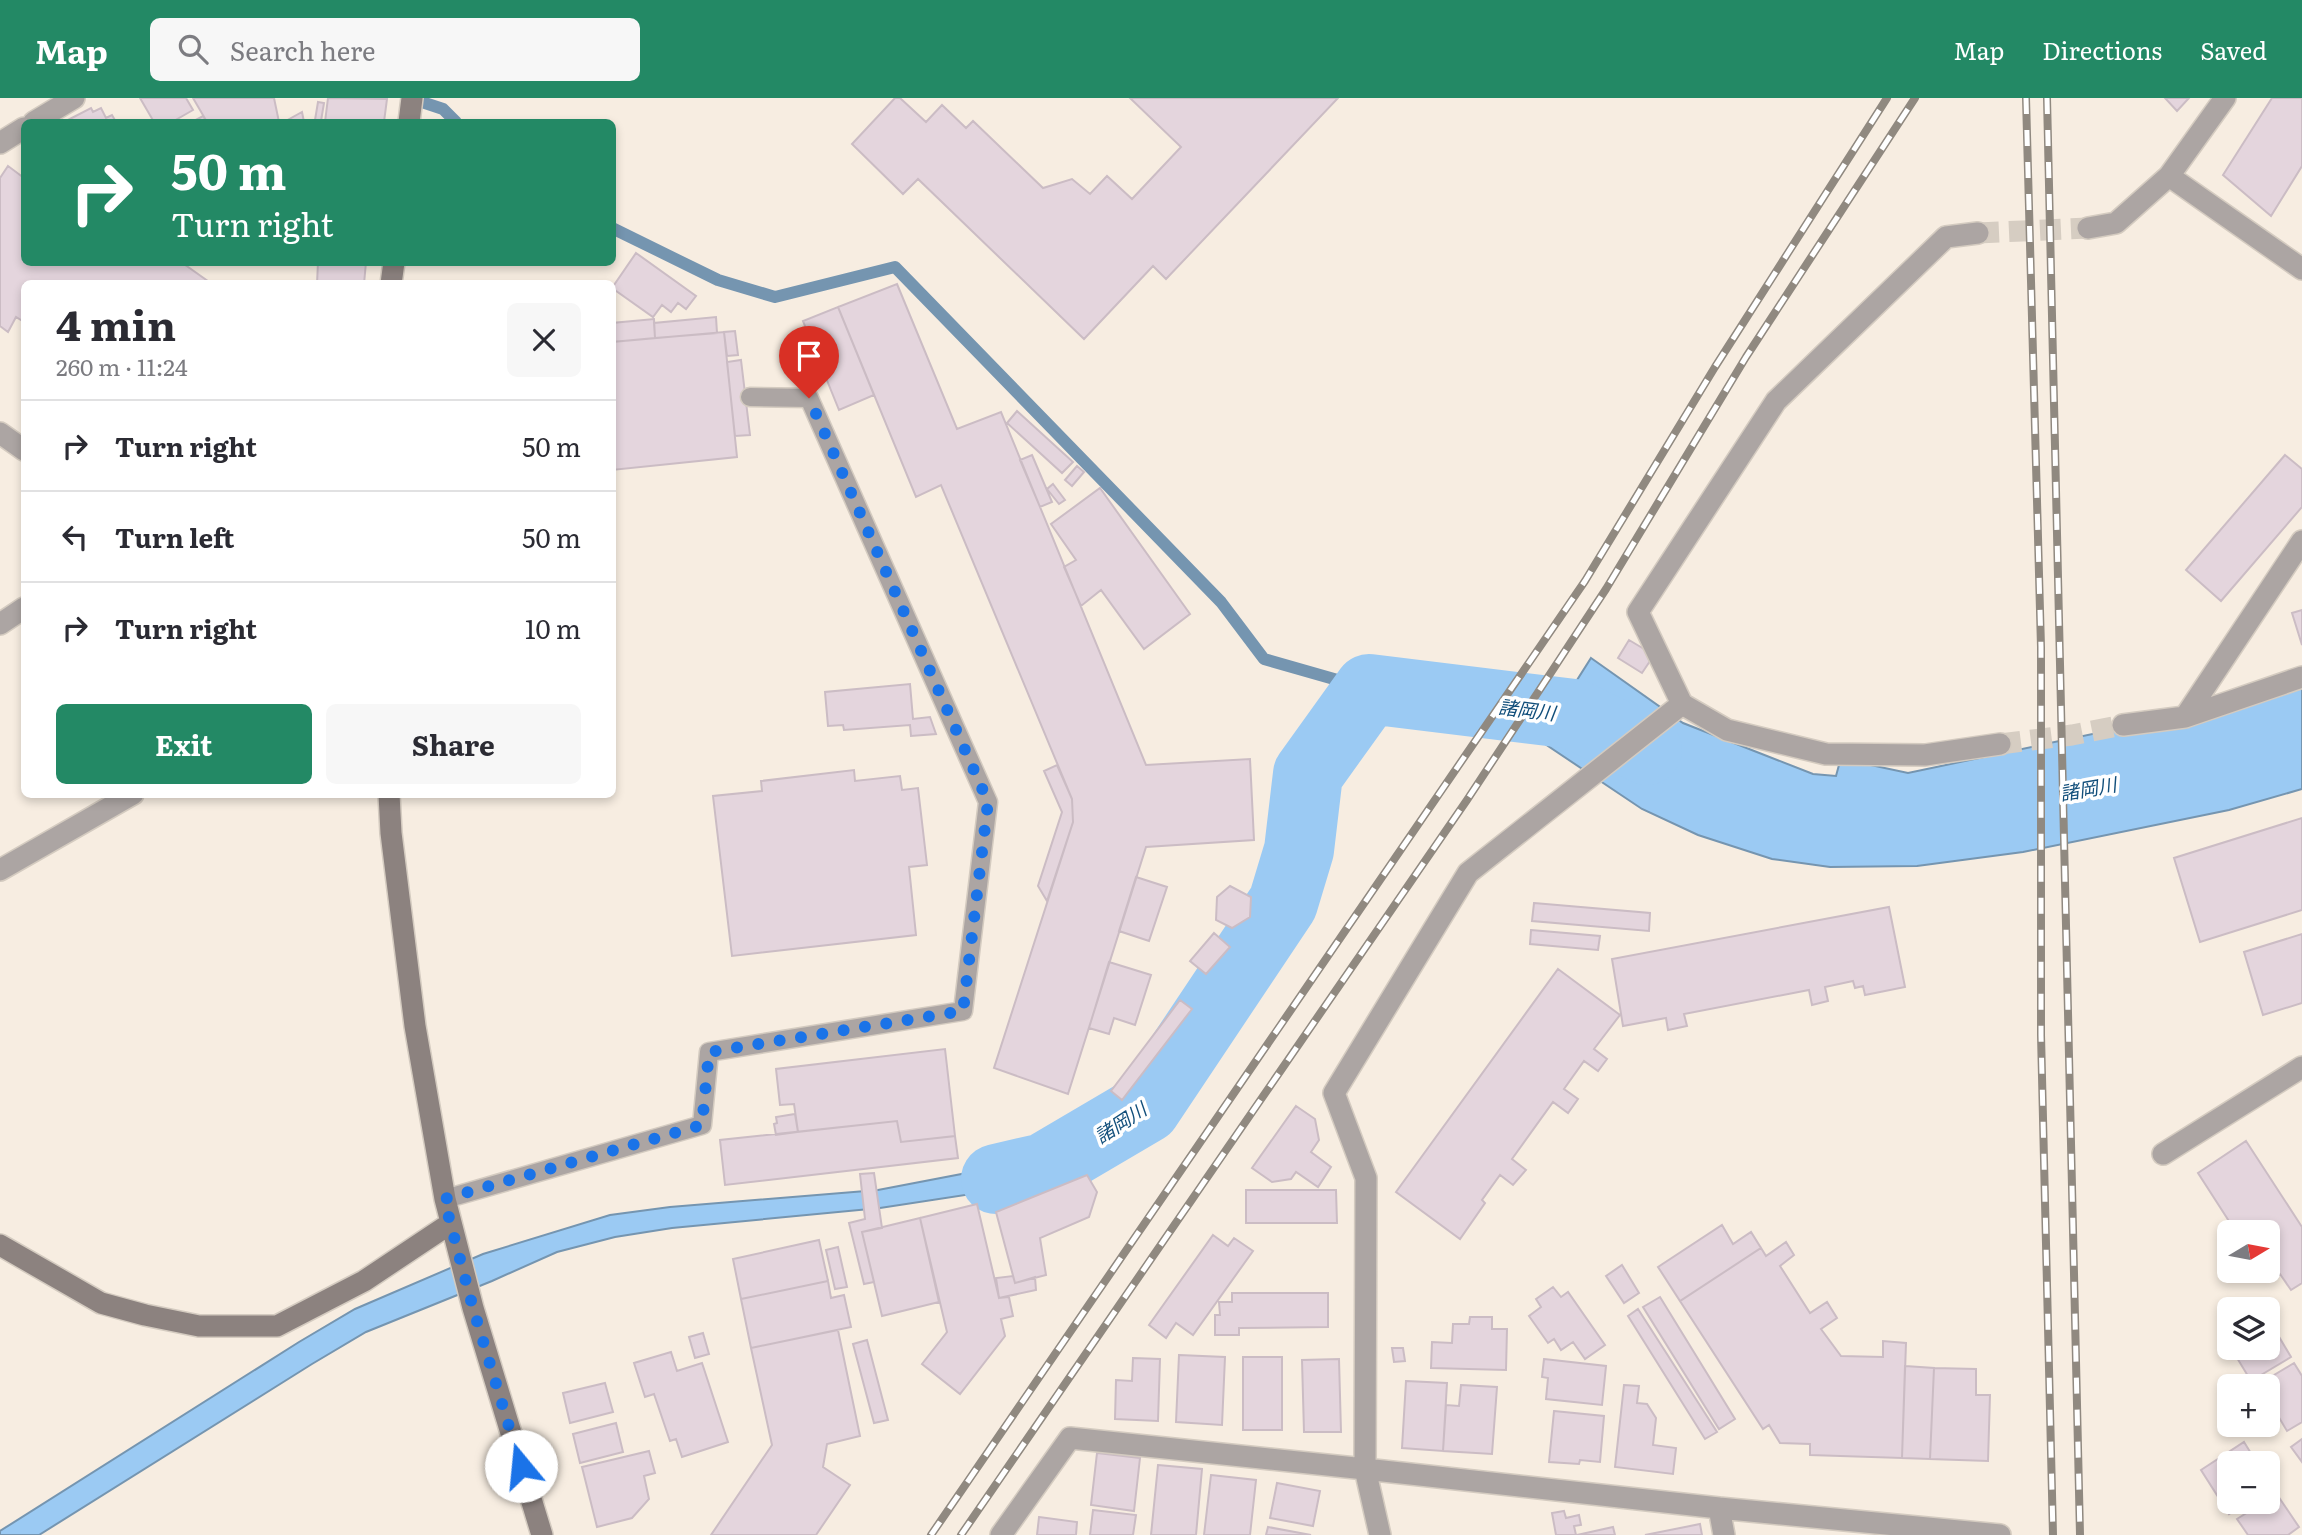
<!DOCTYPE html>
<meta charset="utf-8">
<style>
body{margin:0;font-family:Literata,"Noto Sans JP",serif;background:#f7f7f7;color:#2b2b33;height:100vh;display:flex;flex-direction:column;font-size:26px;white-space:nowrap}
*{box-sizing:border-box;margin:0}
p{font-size:23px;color:#7c7c81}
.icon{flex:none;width:38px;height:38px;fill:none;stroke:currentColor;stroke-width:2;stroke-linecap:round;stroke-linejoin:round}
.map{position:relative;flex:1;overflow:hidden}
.sheet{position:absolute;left:21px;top:182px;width:595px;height:518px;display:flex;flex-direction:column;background:#fff;border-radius:10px;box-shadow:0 4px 10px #0003}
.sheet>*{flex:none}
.top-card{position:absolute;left:21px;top:21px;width:595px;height:147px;border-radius:10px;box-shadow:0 4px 10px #0003;background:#238965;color:#fff;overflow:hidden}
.needle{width:46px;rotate:80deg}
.controls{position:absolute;left:2217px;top:1122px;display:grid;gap:14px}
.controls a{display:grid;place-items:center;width:63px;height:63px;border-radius:10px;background:#fff;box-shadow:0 4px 10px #0003;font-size:35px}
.pin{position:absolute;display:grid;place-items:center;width:60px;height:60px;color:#fff;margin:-72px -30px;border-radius:50% 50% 50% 0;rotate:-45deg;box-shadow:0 0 7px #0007}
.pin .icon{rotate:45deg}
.me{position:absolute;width:77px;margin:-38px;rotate:343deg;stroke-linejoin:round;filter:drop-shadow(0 0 5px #0008)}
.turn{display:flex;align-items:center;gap:24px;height:147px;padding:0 35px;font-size:32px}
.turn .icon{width:91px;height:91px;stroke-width:2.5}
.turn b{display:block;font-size:49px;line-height:60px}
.round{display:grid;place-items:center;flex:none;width:74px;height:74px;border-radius:10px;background:#f7f7f7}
.summary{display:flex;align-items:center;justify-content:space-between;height:119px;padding:0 35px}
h1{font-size:42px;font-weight:700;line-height:52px}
.primary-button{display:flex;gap:14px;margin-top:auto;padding:14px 35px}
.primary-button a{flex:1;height:80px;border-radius:10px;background:#238965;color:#fff;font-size:28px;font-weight:700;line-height:80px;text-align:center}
.primary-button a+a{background:#f7f7f7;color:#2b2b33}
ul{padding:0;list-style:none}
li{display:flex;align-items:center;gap:21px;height:91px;padding:0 35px;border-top:2px solid #e1e1e2}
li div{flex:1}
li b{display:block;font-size:26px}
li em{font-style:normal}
header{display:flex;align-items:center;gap:42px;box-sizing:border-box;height:98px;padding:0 35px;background:#238965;color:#fff}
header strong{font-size:33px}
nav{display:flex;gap:38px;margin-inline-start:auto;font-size:24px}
.search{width:490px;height:63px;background:#f7f7f7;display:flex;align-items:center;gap:18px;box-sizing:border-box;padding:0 24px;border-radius:10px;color:#7c7c81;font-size:26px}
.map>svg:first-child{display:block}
.water{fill:#9bcaf3;stroke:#7595b0;stroke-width:2}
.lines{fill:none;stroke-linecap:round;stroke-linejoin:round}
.stream{stroke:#7595b0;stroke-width:12}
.river{stroke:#9bcaf3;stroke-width:70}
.building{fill:#e4d5dd;stroke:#cbbcc4;stroke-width:2}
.street-tunnel{stroke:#d6cdc2;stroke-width:21;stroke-dasharray:21 10;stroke-linecap:butt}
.lane-casing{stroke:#d4cbc0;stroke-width:21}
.street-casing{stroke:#d4cbc0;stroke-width:24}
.secondary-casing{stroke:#d4cbc0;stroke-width:24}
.lane{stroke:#aca5a3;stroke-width:18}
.street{stroke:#aca5a3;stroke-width:21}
.secondary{stroke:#8c827f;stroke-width:21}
.rail-casing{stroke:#908980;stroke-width:8}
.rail{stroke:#fff;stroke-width:5;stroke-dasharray:16;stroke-linecap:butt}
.route{stroke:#1a73e8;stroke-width:12;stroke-dasharray:0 21.6}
.labels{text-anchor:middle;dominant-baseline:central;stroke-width:7;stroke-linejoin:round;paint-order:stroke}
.water-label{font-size:19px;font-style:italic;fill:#124f7b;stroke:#fff}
</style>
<header>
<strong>Map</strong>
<div class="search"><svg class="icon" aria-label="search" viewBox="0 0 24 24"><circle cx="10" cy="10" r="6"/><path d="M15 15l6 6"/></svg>Search here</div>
<nav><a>Map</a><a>Directions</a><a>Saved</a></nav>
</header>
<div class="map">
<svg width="2302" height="1437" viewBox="0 0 2302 1437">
<rect width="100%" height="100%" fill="#f7ede1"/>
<path class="water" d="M 1591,560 L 1683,625 L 1813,676 L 1836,678 L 1839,667 L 1866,666 L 1908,675 L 2254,602 L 2302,588 L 2302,691 L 2229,712 L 2023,754 L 1917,768 L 1830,769 L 1772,761 L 1698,737 L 1642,711 L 1539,642 Z
M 993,1070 L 998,1092 L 880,1110 L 672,1130 L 615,1139 L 557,1154 L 492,1183 L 366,1234 L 312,1266 L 39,1437 L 0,1437 L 0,1433 L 299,1244 L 355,1211 L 483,1156 L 610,1117 L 670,1109 L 878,1092 Z"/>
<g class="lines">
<path class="stream" d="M 410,0 L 443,11 L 456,24
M 612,130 L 718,182 L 775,199 L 895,169 L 1221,504 L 1264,561 L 1369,591"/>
<path class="river" d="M 996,1081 L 1044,1070 L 1146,1010 L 1283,805 L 1299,752 L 1308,676 L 1369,591 L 1574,616 L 1647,652"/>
</g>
<path class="building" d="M 140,0 L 186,0 L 193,12 L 172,24 L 154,24 Z
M 193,0 L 274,0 L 279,24 L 207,24 Z
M 328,0 L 387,1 L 384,24 L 325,24 Z
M 895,0 L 900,0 L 926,24 L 942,7 L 966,30 L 973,23 L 1043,90 L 1072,81 L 1090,96 L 1107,78 L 1132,101 L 1181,49 L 1130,0 L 1338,0 L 1166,181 L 1153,168 L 1084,241 L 918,81 L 903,96 L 852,46 Z
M 2165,0 L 2189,0 L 2177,13 Z
M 2272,0 L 2302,0 L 2302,68 L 2271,118 L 2223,77 Z
M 318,4 L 324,5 L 321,23 L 315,22 Z
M 91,10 L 93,14 L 101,10 L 106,20 L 112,17 L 116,24 L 64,24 Z
M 302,14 L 304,24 L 284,24 Z
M 203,18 L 207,24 L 192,24 Z
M 8,68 L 24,80 L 24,164 L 181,164 L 212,186 L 24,186 L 24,224 L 16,219 L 8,234 L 0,228 L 0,80 Z
M 636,155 L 696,198 L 686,211 L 678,205 L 671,214 L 662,207 L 653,219 L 612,190 Z
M 318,164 L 366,164 L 364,186 L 317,186 Z
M 897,186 L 957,331 L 1001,314 L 1146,667 L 1250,661 L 1254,742 L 1146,749 L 1068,996 L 994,970 L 1073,724 L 1072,701 L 941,387 L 916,399 L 838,209 Z
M 838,209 L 874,297 L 839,312 L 803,223 Z
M 716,219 L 717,235 L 655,240 L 654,225 Z
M 654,221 L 655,240 L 612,244 L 612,225 Z
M 735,233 L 738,257 L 727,258 L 724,234 Z
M 724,234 L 737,359 L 612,372 L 612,244 Z
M 741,262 L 750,337 L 735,338 L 727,264 Z
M 1017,313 L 1073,364 L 1062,375 L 1007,325 Z
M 1032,357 L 1052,404 L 1040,409 L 1020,362 Z
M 2285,357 L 2302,371 L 2302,409 L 2221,503 L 2186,472 Z
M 1077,368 L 1084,374 L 1072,388 L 1065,382 Z
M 1053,386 L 1065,402 L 1059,406 L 1047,391 Z
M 1100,390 L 1190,516 L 1144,551 L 1101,492 L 1081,508 L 1064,469 L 1076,462 L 1051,426 Z
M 2302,512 L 2302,547 L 2292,515 Z
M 1629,542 L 1654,557 L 1642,575 L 1618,560 Z
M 910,586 L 913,621 L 930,619 L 936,636 L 911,638 L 910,627 L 844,632 L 843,627 L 828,628 L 825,594 Z
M 1057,667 L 1072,701 L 1073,724 L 1047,803 L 1038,788 L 1062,714 L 1044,673 Z
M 854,672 L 855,683 L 900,678 L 902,692 L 918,690 L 927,767 L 909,769 L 916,837 L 732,858 L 713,698 L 762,693 L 761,683 Z
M 2302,720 L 2302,812 L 2200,844 L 2174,760 Z
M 1136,779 L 1167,789 L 1149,843 L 1119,833 Z
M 1230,788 L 1251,799 L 1250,819 L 1232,830 L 1216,822 L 1217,799 Z
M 1534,805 L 1650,815 L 1649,833 L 1532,823 Z
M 1889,809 L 1905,889 L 1865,897 L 1863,888 L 1855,890 L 1853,883 L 1825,889 L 1828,903 L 1812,907 L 1809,892 L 1684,916 L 1687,928 L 1668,932 L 1666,920 L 1623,928 L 1612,861 Z
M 1531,832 L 1600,838 L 1598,852 L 1530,846 Z
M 1214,835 L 1230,849 L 1206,876 L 1190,863 Z
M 2302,836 L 2302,905 L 2263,917 L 2244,854 Z
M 1109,864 L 1151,877 L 1135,927 L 1114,920 L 1109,936 L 1089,930 Z
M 1558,871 L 1620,917 L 1594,951 L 1607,961 L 1598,973 L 1584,963 L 1564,991 L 1578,1001 L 1568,1015 L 1553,1004 L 1512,1061 L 1526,1072 L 1513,1087 L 1500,1077 L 1482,1102 L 1485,1105 L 1460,1141 L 1396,1094 Z
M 1180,902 L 1192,911 L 1122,1002 L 1111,993 Z
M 945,951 L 955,1038 L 901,1044 L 897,1023 L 798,1034 L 794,1006 L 780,1007 L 776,971 Z
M 1296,1008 L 1315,1021 L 1319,1042 L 1311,1054 L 1331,1069 L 1318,1089 L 1296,1074 L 1291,1081 L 1272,1084 L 1252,1070 Z
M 795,1016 L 798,1034 L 776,1037 L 774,1026 L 777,1025 L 776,1019 Z
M 897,1023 L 901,1044 L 955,1038 L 958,1060 L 725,1087 L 720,1042 Z
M 2246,1043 L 2302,1129 L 2302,1185 L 2291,1192 L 2280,1176 L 2269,1183 L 2262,1172 L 2268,1172 L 2268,1134 L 2236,1134 L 2198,1075 Z
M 874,1075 L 882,1130 L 862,1134 L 874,1184 L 864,1186 L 849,1125 L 865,1121 L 860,1076 Z
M 1087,1077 L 1097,1094 L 1089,1119 L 1040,1140 L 1046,1177 L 1015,1185 L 996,1114 Z
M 1246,1092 L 1336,1092 L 1337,1125 L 1246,1125 Z
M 977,1106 L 999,1200 L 1009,1199 L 1013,1218 L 1001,1221 L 1005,1238 L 960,1296 L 922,1266 L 947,1234 L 920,1120 Z
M 920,1120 L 939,1204 L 882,1218 L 862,1134 Z
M 1722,1127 L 1733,1146 L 1751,1134 L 1761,1150 L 1680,1203 L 1658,1169 Z
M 1213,1137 L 1228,1148 L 1234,1140 L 1253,1153 L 1193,1237 L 1176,1225 L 1166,1240 L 1149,1227 Z
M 819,1142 L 828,1183 L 741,1201 L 733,1161 Z
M 1786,1144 L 1794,1157 L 1780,1168 L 1810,1215 L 1827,1204 L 1837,1220 L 1821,1231 L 1841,1258 L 1883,1259 L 1883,1243 L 1906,1245 L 1902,1360 L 1810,1357 L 1810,1346 L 1780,1345 L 1769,1327 L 1763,1331 L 1680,1203 L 1761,1150 L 1766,1158 Z
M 838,1149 L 847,1189 L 835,1191 L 826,1152 Z
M 1622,1167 L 1639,1195 L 1624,1205 L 1606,1178 Z
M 1013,1178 L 1015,1185 L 1035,1179 L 1036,1192 L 999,1200 L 996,1180 Z
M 828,1183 L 831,1200 L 844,1197 L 851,1229 L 751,1250 L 741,1201 Z
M 1553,1189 L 1561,1199 L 1568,1194 L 1605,1247 L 1585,1261 L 1573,1244 L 1561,1252 L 1554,1241 L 1548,1245 L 1529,1218 L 1541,1209 L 1536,1201 Z
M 1232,1195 L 1328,1195 L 1328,1229 L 1239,1230 L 1239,1237 L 1215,1237 L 1215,1217 L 1220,1217 L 1219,1204 L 1232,1204 Z
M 1660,1199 L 1735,1321 L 1719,1331 L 1643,1209 Z
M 1638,1211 L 1717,1334 L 1705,1341 L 1628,1218 Z
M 1470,1219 L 1492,1219 L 1492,1231 L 1507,1231 L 1506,1272 L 1431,1270 L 1432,1244 L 1452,1245 L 1453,1226 L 1469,1226 Z
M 2268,1220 L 2291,1259 L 2251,1283 L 2231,1250 L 2268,1250 Z
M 2230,1229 L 2230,1247 L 2222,1234 Z
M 838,1232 L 860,1338 L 827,1346 L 823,1369 L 850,1387 L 816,1437 L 711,1437 L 772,1347 L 751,1250 Z
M 703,1235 L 709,1256 L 695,1260 L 689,1239 Z
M 867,1242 L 888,1322 L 874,1325 L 853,1246 Z
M 1392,1250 L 1403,1250 L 1405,1263 L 1394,1264 Z
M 671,1254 L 677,1273 L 702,1265 L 728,1344 L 682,1359 L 676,1341 L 670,1343 L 654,1296 L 645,1299 L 634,1265 Z
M 1179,1257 L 1225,1259 L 1222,1327 L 1176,1324 Z
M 1243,1259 L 1282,1259 L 1282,1332 L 1243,1332 Z
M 1133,1260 L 1160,1261 L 1158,1323 L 1115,1321 L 1116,1282 L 1132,1283 Z
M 1339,1261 L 1341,1334 L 1304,1334 L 1302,1262 Z
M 1544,1261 L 1606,1268 L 1602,1307 L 1546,1301 L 1548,1280 L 1542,1279 Z
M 2294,1265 L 2302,1278 L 2302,1324 L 2287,1333 L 2268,1301 L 2268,1288 L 2259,1286 Z
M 1905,1268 L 1934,1270 L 1930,1361 L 1902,1360 Z
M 1934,1270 L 1976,1271 L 1976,1297 L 1990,1297 L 1988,1363 L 1930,1361 Z
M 1406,1283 L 1447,1285 L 1443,1353 L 1402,1350 Z
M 605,1285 L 613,1314 L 570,1325 L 563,1295 Z
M 1461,1287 L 1497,1289 L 1492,1356 L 1443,1353 L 1446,1307 L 1459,1308 Z
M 1624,1287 L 1639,1288 L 1637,1305 L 1647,1306 L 1656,1320 L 1653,1347 L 1676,1350 L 1673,1376 L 1615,1369 Z
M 1554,1313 L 1604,1318 L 1600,1364 L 1580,1362 L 1579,1366 L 1549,1364 Z
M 616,1325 L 623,1354 L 580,1365 L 573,1336 Z
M 2302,1341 L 2302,1364 L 2291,1349 Z
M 2244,1344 L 2257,1365 L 2230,1365 L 2230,1404 L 2247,1404 L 2229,1416 L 2201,1372 Z
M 649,1353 L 655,1375 L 644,1378 L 649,1401 L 632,1420 L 597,1429 L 582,1369 Z
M 1097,1355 L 1140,1360 L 1134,1413 L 1091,1407 Z
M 1158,1367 L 1202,1371 L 1196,1437 L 1151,1437 Z
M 1211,1377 L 1256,1382 L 1250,1437 L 1204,1437 Z
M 1277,1385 L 1320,1393 L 1313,1428 L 1270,1420 Z
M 2276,1395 L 2299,1429 L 2288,1437 L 2248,1437 L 2237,1421 L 2264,1404 L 2268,1404 L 2268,1401 Z
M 1093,1412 L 1136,1417 L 1133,1437 L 1090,1437 Z
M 1564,1413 L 1566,1420 L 1579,1417 L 1581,1427 L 1574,1428 L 1576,1437 L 1556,1437 L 1552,1415 Z
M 1039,1419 L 1077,1424 L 1076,1437 L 1037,1437 Z
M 1700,1426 L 1702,1437 L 1645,1437 Z
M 1268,1429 L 1311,1437 L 1266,1437 Z
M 1613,1429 L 1615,1437 L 1577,1437 Z"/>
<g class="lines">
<path class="street-tunnel" d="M 1978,135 L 2088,130
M 2000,646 L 2072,637 L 2123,627"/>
<g class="lane-casing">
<path id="lane" d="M 445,1101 L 702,1027 L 709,954 L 963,913 L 988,704 L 809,300 L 750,299"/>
</g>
<g class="street-casing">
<path id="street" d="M 34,24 L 74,0
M 0,45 L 24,30
M 2169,78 L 2302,171
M 2088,130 L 2116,125 L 2169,78 L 2225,0
M 1978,135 L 1946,139 L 1776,303 L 1638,514 L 1682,606 L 1727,632 L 1826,656 L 1925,657 L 2000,646
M 0,335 L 24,352
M 0,526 L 24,510
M 2185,619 L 2302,443
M 2123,627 L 2185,619 L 2302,579
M 0,772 L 133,696
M 2163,1056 L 2302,969
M 1001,1437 L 1070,1340 L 1365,1371 L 1366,1080 L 1334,995 L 1468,775 L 1682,606
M 1380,1437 L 1365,1371 L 1719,1410
M 1724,1437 L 1719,1410 L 2000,1437"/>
</g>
<g class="secondary-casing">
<path id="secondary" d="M 409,24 L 412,0
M 391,186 L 394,164
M 389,696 L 391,735 L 415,928 L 445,1101 L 473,1210 L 542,1437
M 0,1147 L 101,1205 L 145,1217 L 199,1228 L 277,1228 L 364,1183 L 451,1125"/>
</g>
<use href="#lane" class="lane"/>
<use href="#street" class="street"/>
<use href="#secondary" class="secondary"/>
<g class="rail-casing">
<path id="rail" d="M 2026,0 L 2041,549 L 2041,937 L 2053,1437
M 2047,0 L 2080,1437
M 931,1437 L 1585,483 L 1715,269 L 1887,0
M 961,1437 L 1467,702 L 1606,491 L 1746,259 L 1915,0"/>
</g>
<use href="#rail" class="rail"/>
</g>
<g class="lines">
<path class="route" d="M 521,1368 L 473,1210 L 444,1101 L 702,1027 L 709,954 L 963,913 L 988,704 L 809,300"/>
</g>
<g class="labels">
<g class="water-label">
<text transform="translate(1527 611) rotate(7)">諸岡川</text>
<text transform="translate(2088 690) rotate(-10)">諸岡川</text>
<text transform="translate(1120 1024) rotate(-33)">諸岡川</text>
</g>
</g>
</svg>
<div class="controls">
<a><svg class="needle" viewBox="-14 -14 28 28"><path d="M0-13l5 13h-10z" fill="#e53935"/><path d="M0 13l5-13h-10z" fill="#7c7c81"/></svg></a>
<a><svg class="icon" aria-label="layers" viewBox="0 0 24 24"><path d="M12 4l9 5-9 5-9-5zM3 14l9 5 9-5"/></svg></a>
<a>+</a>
<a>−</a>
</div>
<div class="pin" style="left:809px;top:300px;background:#d93025"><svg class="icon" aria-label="arrive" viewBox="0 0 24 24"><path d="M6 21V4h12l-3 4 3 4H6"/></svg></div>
<svg class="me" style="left:521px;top:1368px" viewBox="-20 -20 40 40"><circle r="19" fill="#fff"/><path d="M0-13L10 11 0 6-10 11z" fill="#1a73e8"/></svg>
<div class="top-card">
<div class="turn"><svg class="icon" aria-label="right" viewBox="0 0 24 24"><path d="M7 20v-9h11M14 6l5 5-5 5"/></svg><div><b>50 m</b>Turn right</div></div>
</div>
<section class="sheet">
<div class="summary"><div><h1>4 min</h1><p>260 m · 11:24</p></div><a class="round"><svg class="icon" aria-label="close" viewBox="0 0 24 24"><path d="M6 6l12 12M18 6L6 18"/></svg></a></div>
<ul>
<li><svg class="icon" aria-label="right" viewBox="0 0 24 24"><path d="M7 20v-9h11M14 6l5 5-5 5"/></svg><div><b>Turn right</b></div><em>50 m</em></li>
<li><svg class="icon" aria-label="left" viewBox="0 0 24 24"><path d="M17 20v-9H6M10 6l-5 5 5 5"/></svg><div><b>Turn left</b></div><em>50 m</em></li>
<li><svg class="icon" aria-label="right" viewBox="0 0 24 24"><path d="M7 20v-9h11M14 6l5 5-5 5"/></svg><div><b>Turn right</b></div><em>10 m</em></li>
</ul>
<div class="primary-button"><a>Exit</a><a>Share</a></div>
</section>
</div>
